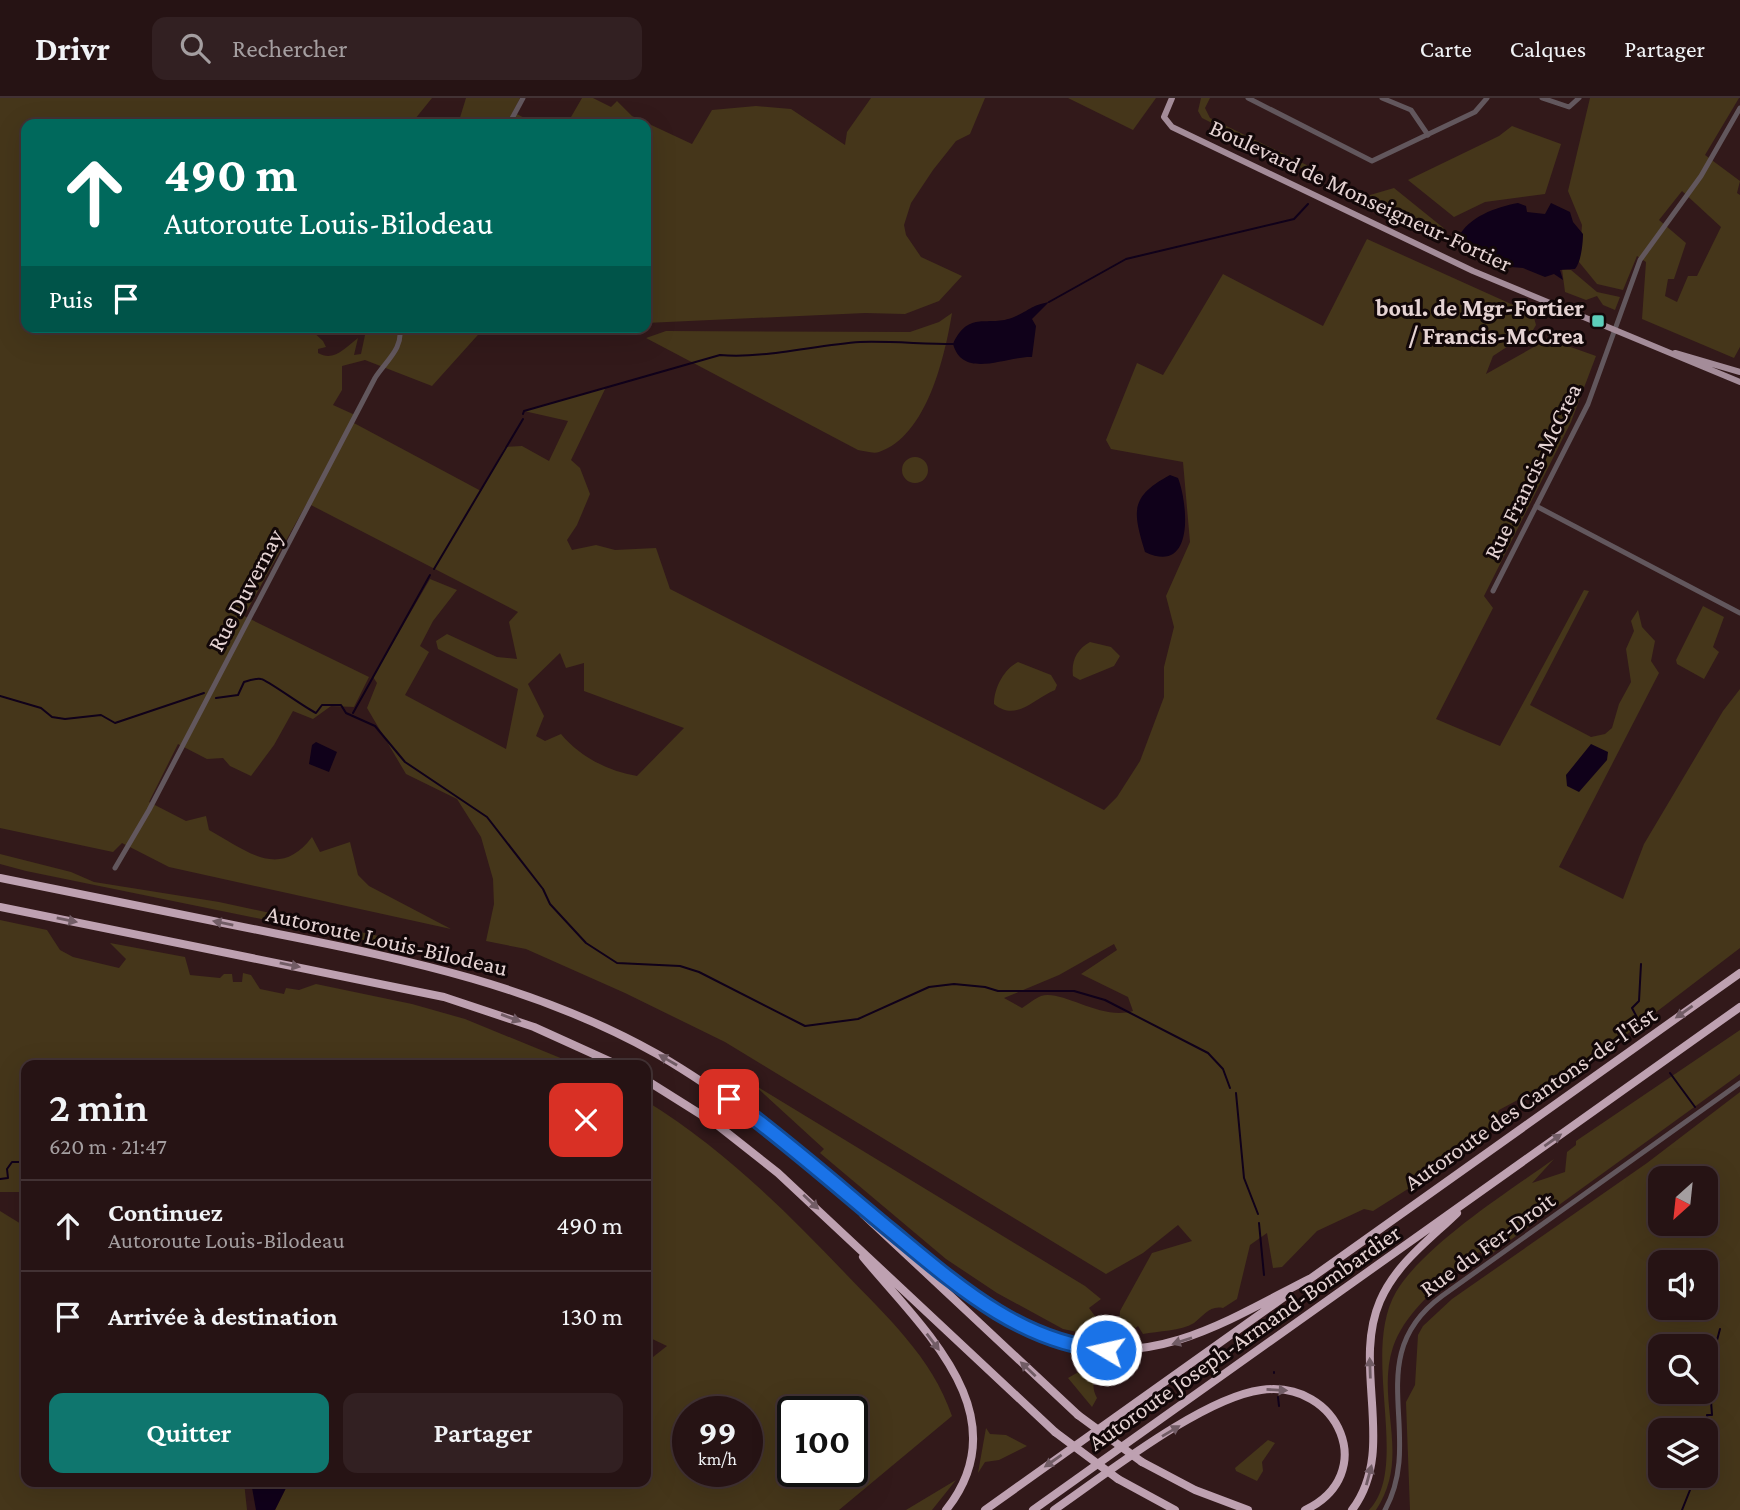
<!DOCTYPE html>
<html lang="fr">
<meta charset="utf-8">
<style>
body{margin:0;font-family:"Crimson Pro",serif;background:#322022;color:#f1f3f6;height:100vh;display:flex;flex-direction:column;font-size:26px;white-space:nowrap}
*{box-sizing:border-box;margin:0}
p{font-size:23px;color:#a49ea0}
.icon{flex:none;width:38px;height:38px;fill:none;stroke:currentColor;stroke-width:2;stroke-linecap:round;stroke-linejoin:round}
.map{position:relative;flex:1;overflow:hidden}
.panel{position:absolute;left:21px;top:962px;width:630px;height:427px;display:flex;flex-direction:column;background:#261314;border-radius:14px;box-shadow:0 7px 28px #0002,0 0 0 2px #423234}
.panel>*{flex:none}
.guide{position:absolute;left:21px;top:21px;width:630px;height:214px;border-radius:14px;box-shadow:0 7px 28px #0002,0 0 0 2px #423234;background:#00695c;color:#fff;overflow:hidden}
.needle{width:46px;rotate:207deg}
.fabs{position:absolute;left:1648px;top:1068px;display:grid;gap:14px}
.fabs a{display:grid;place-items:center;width:70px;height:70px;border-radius:14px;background:#261314;box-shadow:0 7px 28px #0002,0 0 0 2px #423234;font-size:35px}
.speed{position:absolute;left:672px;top:1298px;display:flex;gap:14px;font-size:35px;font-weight:700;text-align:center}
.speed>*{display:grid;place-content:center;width:91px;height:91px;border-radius:50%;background:#261314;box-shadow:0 7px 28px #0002,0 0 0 2px #423234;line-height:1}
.speed small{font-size:18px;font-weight:400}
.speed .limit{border:4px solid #111;border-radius:10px;background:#fff;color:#111}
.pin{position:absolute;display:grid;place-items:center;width:60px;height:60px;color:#fff;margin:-30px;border-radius:14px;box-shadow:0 4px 10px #0006}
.me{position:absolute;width:77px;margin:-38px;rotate:279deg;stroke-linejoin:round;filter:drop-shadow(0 0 5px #0008)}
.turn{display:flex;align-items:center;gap:24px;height:147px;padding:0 28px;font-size:32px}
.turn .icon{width:91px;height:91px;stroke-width:2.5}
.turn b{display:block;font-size:49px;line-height:60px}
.then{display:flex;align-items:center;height:66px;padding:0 28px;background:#0003;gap:14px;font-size:26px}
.round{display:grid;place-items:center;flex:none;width:74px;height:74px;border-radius:14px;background:#322022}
.head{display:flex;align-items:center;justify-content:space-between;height:119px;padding:0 28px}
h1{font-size:42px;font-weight:600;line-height:52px}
.action{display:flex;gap:14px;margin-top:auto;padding:14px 28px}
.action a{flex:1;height:80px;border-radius:14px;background:#0f766e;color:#fff;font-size:28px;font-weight:600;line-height:80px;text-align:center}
.action a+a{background:#322022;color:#f1f3f6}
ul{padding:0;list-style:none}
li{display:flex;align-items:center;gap:21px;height:91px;padding:0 28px;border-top:2px solid #423234}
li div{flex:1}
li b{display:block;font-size:26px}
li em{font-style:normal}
header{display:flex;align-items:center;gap:42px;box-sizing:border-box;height:98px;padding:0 35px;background:#261314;border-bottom:2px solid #423234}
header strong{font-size:33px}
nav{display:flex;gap:38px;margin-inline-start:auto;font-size:24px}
.search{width:490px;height:63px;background:#322022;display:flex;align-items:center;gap:18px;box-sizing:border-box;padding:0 24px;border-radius:14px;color:#a49ea0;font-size:26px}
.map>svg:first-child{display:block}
.green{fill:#45361a;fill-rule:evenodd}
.water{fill:#10011a}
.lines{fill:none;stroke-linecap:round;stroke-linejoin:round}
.stream{stroke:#10011a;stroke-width:2}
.minor{stroke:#62575d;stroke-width:5}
.major{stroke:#a48c99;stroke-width:6}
.highway{stroke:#bea1b1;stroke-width:8}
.highway-bridge{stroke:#bea1b1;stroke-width:8}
.oneway{fill:#715c65}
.route-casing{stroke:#114b97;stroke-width:18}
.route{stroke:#1a73e8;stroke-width:12}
.poi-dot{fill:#5cceba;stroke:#120708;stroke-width:2.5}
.labels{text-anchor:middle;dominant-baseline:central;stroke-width:6;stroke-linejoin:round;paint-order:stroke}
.street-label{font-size:24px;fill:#e5d3d3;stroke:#120708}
.poi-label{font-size:24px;font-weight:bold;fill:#e5d3d3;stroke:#120708;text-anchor:end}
</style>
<header>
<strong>Drivr</strong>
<div class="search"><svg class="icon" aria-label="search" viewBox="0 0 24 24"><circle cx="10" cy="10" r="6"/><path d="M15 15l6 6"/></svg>Rechercher</div>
<nav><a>Carte</a><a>Calques</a><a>Partager</a></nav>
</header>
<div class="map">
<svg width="1740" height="1412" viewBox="0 0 1740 1412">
<rect width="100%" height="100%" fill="#32191a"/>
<path class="green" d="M 0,0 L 432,0 L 411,26 L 26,26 L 26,229 L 308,229 L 323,243 L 326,249 L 318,251 L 318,255 C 334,264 345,250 358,240 L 354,257 L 361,256 L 365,237 L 372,229 L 392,229 L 394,232 L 485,229 L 432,288 L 365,262 L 342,268 L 342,292 L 333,307 L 355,317 L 352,324 L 481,393 L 505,349 L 522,348 L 549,363 L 568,323 L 524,313 L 606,289 L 571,362 L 580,370 L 590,396 L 577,427 L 567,442 L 572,452 L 596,447 L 615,452 L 656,450 L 670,491 L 1104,712 L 1117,699 L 1140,663 L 1164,599 L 1164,569 L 1174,529 L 1166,498 L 1190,444 L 1183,364 L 1111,351 L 1106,342 L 1137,265 L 1163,277 L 1223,176 L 1323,228 L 1367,141 L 1533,216 L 1536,227 L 1533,232 L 1493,258 L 1486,276 L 1548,241 L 1596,258 L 1571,324 L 1484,498 L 1493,510 L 1436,621 L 1500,648 L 1584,492 L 1589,493 L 1530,607 L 1591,639 L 1605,636 L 1612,630 L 1619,606 L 1631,584 L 1626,551 L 1634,533 L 1631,523 L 1638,512 L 1642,529 L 1655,543 L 1651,563 L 1659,575 L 1559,769 L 1623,801 L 1644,746 L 1723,613 L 1740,591 L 1740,850 L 1583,970 L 1568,971 L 1555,982 L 1499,1012 L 1489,1034 L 1459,1057 L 1448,1059 L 1433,1069 L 1430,1077 L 1373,1113 L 1364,1111 L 1317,1133 L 1282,1169 L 1273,1170 L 1267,1135 L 1250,1147 L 1237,1201 L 1223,1210 C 1210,1207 1203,1218 1194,1225 C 1181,1233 1158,1233 1143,1236 L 1138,1228 L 1125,1238 L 1096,1238 L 1063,1231 L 997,1195 L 946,1161 L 820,1055 L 824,1051 L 753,986 L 1085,1188 L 1101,1201 L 1089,1210 L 1103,1229 L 1119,1229 L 1120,1213 L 1152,1155 L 1192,1143 L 1178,1127 L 1143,1155 L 1106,1176 L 725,944 L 625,895 L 526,851 L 486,843 L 494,806 L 493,781 L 481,739 L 457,701 L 406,676 L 367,610 L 377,585 L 373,579 L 430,481 L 457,492 L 433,523 L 420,548 L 429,554 L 405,597 L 506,651 L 518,591 L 438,551 L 436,543 L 447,536 L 497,559 L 517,561 L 509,524 L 518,514 L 307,405 L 244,518 L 369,579 L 354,609 L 331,608 L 313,621 L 293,613 L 274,647 L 251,678 L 230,668 L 223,660 L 207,661 L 178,646 L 149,704 L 186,723 L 206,718 L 209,732 C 246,752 279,783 312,739 L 320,754 L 350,744 L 358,777 L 369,788 L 451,831 L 169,769 L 122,745 L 113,754 L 0,730 ZM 560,555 L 566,570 L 584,565 L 584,593 L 684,630 L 637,678 C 608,673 580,659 561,636 L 545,643 L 536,638 L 544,618 L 528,586 ZM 1114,846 L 1117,852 L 1081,876 L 1128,899 L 1133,913 C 1101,923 1062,891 1041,898 C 1034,901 1027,907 1022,910 L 1004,900 L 1059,877 Z
M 466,0 L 520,0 L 513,14 L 536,26 L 458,26 Z
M 582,0 L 593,0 L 611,9 L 617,3 L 632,18 L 692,46 L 712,12 L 756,8 L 791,11 L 845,47 L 847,34 L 871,0 L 985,0 L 970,36 L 956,43 L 933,72 L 911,105 L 904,127 L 906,137 L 921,159 L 962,178 L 939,203 L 905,216 L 865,215 L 646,225 L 646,26 L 567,26 Z
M 1068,0 L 1156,0 L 1133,32 Z
M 1201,0 L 1210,0 L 1205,10 L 1210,20 L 1319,73 L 1323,81 L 1202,20 L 1198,13 Z
M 1590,0 L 1739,0 L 1705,57 L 1740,83 L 1737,95 L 1740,97 L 1740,249 L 1734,260 L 1642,221 L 1646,164 L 1637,158 L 1623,192 L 1597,186 L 1579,164 L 1582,127 L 1568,93 ZM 1682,93 L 1721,129 L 1697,178 L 1688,178 L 1677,204 L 1665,198 L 1668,181 L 1674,181 L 1686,145 L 1659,122 Z
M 1512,28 L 1561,46 L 1545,96 L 1485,104 L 1454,119 L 1408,82 L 1499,38 Z
M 1394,90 L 1446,132 L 1443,138 L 1369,103 L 1370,97 Z
M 1562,171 L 1571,172 L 1597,194 L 1620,199 L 1615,212 L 1603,207 L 1597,198 L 1586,202 L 1565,194 Z
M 952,215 C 945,258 927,338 879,354 C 874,356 864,353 858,352 L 646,240 L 666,233 L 910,234 L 939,224 Z
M902 372a13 13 0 1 1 26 0a13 13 0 1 1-26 0Z
M 1703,508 L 1724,519 L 1713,549 L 1719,554 L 1704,581 L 1677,566 L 1676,562 Z
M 1090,544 L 1111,549 L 1120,558 L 1114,568 L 1080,582 L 1073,578 C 1071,563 1077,551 1090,544 Z
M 1018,564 L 1051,577 L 1057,587 L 1055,592 C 1032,602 1016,624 994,606 C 994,590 1004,571 1018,564 Z
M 0,756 L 71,774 L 94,784 L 219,804 L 388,840 L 429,852 L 427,855 L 26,773 L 0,766 Z
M 0,822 L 47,832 L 60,852 L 73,859 L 119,870 L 126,861 L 110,845 L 185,859 L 190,877 L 220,880 L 224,876 L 232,876 L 233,884 L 242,884 L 243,875 L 251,877 L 260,891 L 284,896 L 286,890 L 299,892 L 316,886 L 412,906 L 465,921 L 580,968 L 26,968 L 26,1094 L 0,1094 Z
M 1740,932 L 1740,976 L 1487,1159 L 1479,1154 C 1448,1181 1407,1209 1393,1249 C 1375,1304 1412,1358 1376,1412 L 1369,1412 C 1411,1368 1360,1256 1396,1194 C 1424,1147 1509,1093 1554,1061 L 1532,1085 L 1565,1074 L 1567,1054 L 1576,1047 L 1576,1043 Z
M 1740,994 L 1740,1412 L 1410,1412 L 1406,1304 L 1415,1287 L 1418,1237 L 1423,1228 L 1452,1201 L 1647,1065 ZM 1661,1080 L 1706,1080 L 1706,1125 L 1661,1125 ZM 1661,1164 L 1706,1164 L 1706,1209 L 1661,1209 ZM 1661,1248 L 1706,1248 L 1706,1293 L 1661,1293 ZM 1661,1332 L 1706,1332 L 1706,1377 L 1661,1377 Z
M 646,1003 C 721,1049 784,1111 844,1174 C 886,1218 932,1259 952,1318 L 839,1412 L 275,1412 L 289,1384 L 646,1384 L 646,1277 L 653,1259 L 667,1248 L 646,1238 ZM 688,1314 L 747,1314 L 747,1374 L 688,1374 ZM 793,1314 L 852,1314 L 852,1374 L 793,1374 Z
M 0,1113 L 26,1129 L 26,1384 L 244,1384 L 247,1412 L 0,1412 Z
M 1103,1267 C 1094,1278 1090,1287 1097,1300 L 1092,1309 L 1068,1280 L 1089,1268 Z
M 986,1330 L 990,1336 L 1006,1337 L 1027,1348 L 999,1362 L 985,1364 L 978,1375 Z
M 1268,1342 L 1275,1345 L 1262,1364 L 1263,1373 L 1257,1383 L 1236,1373 L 1235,1370 Z
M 956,1382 L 932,1412 L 906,1412 Z"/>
<path class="water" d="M 1518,105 L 1526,108 L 1527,114 L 1545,116 L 1551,105 L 1570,114 L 1573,124 L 1583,136 C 1583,146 1581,164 1575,171 L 1560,172 L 1563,182 L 1554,176 L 1545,179 L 1523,170 L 1511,169 L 1458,140 C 1468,119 1496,109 1518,105 Z
M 1049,204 L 1032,221 L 1036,228 L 1032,259 C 1006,258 963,282 953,246 C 969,211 988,230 1014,219 C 1029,213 1029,208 1049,204 Z
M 1170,377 L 1178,380 C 1188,406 1195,478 1145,454 C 1133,414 1129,399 1170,377 Z
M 316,644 L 337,654 L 329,674 L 309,666 L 312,647 Z
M 1591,646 L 1608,654 L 1607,662 L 1579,694 L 1567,688 L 1566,677 Z
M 251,1384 L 289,1384 L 275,1412 L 256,1412 Z"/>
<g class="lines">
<path class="stream" d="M 1049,204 L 1126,161 L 1294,121 L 1308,106
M 523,316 L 524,313 L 720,257 C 763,261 815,247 860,244 C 891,243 922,246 953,246
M 434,471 L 523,321
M 0,598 L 41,610 L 52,619 L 65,621 L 101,617 L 115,625 L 204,595
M 216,600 L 238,597 L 244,584 C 250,582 256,580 261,581 C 266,581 305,610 316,615 L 322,607 L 341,607 L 346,615 L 375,628 L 405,664 L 487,719 L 543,791 L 550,806 L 586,845 L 617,865 L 680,868 L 699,874 L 805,928 L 858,921 L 929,889 L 954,886 L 985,889 L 998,893 L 1074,893 L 1105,902 L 1208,955 L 1223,971 L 1230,990
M 353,615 L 430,477
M 1637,929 L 1640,925 L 1632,910 L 1639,903 L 1641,866
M 1670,975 L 1695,1009
M 1236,995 L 1244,1080 L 1258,1116
M 0,1081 L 8,1080 L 7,1071 L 12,1064 L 26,1064
M 1259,1125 L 1264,1177
M 1274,1274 L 1274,1275
M 1278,1299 L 1279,1308
M 1703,1332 L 1708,1329 L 1707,1317 L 1712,1317 L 1711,1303 L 1718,1280 L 1712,1261 L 1720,1231
M 1682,1412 L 1696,1377"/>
<path class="minor" d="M 1248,0 L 1372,63 L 1475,14 L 1487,0
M 1382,0 L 1411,12 L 1428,37
M 1542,0 L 1569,9 L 1579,0
M 509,26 L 523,0
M 1536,408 L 1740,515
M 1493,493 L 1588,306 L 1640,162 L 1701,78 L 1740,10
M 115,770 L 149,712 L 375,280 C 385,264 405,249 399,229
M 1385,1412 C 1426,1337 1359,1259 1442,1198 L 1740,985"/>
<path class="major" d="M 1172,0 L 1164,19 L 1172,29 L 1473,173 L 1740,284
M 1675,255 L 1740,274"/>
<path class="highway" d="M 0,780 C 93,799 185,817 278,836 C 410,862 538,889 657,956 C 737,1002 806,1062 877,1121 C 934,1169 996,1229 1070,1247 C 1160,1268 1232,1220 1309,1181
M 0,809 L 444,899 L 534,929 L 620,968
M 646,982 L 716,1026 L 778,1075 L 1055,1334
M 863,1116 L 1078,1317
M 863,1159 C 921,1229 1022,1317 946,1412
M 1307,1183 L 1740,875
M 1142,1364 L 1195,1392 L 1248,1412
M 1118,1381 L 1175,1412
M 985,1412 L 1287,1197
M 1033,1412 L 1740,909
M 1054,1412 C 1105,1377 1202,1300 1261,1292 C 1339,1281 1380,1377 1305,1412
M 1352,1412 C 1398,1351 1351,1270 1380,1203 C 1396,1166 1428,1143 1457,1115"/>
<path class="highway-bridge" d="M 1078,1317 L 1142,1364
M 1055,1334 L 1118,1381"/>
</g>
<defs><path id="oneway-solid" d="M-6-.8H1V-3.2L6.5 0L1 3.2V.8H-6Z" transform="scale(1.75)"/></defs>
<g class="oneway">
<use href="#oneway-solid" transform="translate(67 822) rotate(11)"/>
<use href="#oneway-solid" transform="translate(223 825) rotate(-169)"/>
<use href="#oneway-solid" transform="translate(290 867) rotate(11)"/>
<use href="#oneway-solid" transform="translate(1684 914) rotate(145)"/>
<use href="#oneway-solid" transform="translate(511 920) rotate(20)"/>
<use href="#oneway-solid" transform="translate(668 962) rotate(-150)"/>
<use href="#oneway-solid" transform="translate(1553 1042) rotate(-35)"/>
<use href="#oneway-solid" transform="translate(811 1104) rotate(43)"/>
<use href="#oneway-solid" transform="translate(1182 1243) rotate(162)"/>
<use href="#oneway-solid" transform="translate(933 1244) rotate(53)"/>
<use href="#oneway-solid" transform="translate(1370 1270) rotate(-92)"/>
<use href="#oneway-solid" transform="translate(1028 1271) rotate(-137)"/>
<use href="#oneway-solid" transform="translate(1277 1292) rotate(3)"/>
<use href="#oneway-solid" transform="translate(1171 1333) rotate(-31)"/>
<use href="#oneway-solid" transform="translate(1053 1363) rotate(145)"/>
<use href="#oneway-solid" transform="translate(1369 1377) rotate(-75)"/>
</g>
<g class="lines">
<g class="route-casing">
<path id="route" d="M 729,1001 C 785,1042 837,1088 890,1132 C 954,1185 1020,1245 1106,1252"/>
</g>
<use href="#route" class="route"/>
</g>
<rect class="poi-dot" x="1591" y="216" width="14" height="14" rx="3.5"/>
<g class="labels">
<g class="street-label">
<text transform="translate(1361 97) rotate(25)">Boulevard de Monseigneur-Fortier</text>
<text transform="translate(1532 373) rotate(-64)">Rue Francis-McCrea</text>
<text transform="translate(245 492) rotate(-62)">Rue Duvernay</text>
<text transform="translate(387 842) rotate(13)">Autoroute Louis-Bilodeau</text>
<text transform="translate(1530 1000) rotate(-35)">Autoroute des Cantons-de-l'Est</text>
<text transform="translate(1487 1146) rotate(-36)">Rue du Fer-Droit</text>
<text transform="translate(1244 1239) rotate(-35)">Autoroute Joseph-Armand-Bombardier</text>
</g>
<g class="poi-label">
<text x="1584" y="209">boul. de Mgr-Fortier<tspan x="1584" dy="28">/ Francis-McCrea</tspan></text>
</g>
</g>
</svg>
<div class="fabs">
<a><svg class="needle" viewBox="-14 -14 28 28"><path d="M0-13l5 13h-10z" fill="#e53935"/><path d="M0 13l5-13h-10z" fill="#a49ea0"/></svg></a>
<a><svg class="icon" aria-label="sound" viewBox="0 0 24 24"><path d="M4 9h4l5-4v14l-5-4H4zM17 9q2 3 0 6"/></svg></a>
<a><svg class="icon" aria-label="search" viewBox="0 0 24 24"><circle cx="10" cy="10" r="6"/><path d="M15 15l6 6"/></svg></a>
<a><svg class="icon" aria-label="layers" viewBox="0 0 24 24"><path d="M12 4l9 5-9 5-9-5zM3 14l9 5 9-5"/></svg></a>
</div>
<div class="speed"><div>99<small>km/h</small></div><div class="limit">100</div></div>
<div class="pin" style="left:729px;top:1001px;background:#d93025"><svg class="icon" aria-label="arrive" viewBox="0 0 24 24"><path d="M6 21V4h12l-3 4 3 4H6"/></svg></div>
<svg class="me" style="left:1106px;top:1252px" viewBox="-20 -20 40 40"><circle r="17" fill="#1a73e8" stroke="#fff" stroke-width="3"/><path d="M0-11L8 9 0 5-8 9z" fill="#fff"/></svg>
<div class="guide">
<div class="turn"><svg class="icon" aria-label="ahead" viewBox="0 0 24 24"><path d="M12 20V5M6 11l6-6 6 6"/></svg><div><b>490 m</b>Autoroute Louis-Bilodeau</div></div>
<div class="then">Puis<svg class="icon" aria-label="arrive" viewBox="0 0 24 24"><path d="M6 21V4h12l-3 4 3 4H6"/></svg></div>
</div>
<section class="panel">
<div class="head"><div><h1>2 min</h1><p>620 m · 21:47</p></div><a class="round" style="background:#d93025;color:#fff"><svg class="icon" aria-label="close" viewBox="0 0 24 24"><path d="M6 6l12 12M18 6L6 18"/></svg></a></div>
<ul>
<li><svg class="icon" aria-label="ahead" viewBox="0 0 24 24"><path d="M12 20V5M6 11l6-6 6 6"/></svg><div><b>Continuez</b><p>Autoroute Louis-Bilodeau</p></div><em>490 m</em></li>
<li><svg class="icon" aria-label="arrive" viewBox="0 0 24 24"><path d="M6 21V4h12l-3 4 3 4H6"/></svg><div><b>Arrivée à destination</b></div><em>130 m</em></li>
</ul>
<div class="action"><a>Quitter</a><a>Partager</a></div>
</section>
</div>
